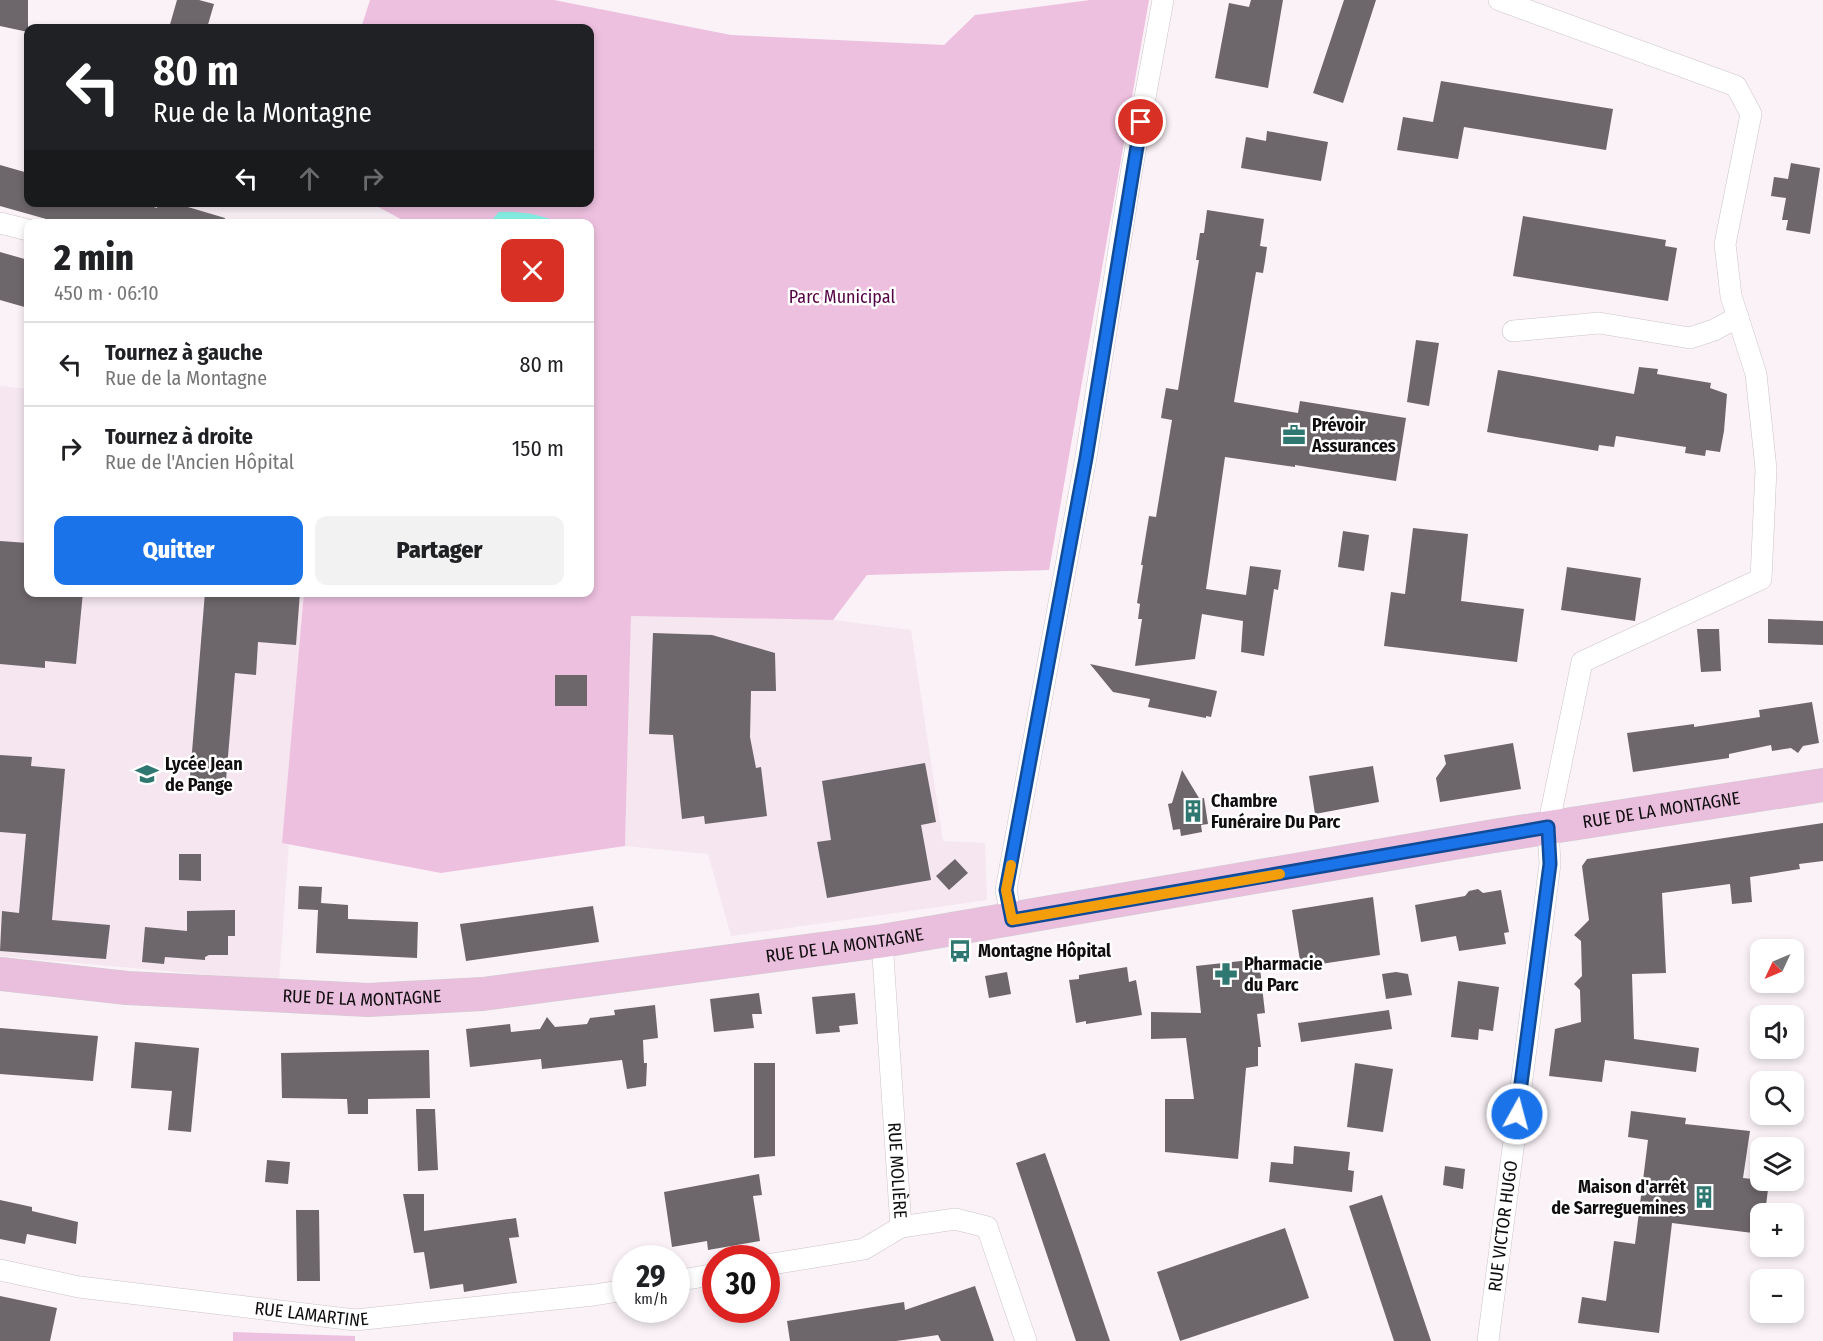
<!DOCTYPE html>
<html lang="fr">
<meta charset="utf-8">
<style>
body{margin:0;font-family:"Fira Sans Condensed",sans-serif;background:#f2f2f2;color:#202124;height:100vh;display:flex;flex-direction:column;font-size:22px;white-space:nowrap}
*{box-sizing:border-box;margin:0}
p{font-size:20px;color:#757577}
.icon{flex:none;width:33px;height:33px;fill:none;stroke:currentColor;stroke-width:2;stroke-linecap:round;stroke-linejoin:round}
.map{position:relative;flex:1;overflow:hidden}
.details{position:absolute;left:24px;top:219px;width:570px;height:378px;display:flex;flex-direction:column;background:#fff;border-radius:12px;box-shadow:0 3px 9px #0003}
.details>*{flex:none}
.banner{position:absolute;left:24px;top:24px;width:570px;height:183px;border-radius:12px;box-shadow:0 3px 9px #0003;background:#202124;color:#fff;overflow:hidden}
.needle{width:39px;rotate:226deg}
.controls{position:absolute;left:1750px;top:939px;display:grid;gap:12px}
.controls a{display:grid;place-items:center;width:54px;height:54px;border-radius:12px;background:#fff;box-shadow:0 3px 9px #0003;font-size:30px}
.speed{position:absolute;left:612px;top:1245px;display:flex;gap:12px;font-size:30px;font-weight:700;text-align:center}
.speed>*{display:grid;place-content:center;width:78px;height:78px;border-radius:50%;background:#fff;box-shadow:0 3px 9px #0003;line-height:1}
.speed small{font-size:15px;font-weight:400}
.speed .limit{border:9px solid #d22;background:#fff;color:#111}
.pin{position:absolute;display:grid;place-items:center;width:51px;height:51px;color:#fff;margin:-26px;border:3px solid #fff;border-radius:50%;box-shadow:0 2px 6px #0007}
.me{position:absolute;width:66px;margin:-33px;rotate:7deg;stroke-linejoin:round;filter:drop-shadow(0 0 4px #0008)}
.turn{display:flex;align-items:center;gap:21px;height:126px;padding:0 30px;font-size:27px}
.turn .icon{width:78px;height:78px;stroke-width:2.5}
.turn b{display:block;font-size:42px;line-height:51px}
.lanes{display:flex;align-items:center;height:57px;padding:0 30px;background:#0003;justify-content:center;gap:30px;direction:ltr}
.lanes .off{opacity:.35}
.round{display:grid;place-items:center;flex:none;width:63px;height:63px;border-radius:12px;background:#f2f2f2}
.headline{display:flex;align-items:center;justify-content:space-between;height:102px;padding:0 30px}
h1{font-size:36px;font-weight:800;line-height:45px}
.cta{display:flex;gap:12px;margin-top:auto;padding:12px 30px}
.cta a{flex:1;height:69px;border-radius:12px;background:#1a73e8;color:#fff;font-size:24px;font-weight:800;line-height:69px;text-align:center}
.cta a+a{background:#f2f2f2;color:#202124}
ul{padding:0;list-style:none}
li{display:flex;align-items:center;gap:18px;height:84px;padding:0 30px;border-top:2px solid #e0e0e0}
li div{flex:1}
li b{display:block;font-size:22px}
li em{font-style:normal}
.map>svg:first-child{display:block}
.built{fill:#f5e6f0}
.green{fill:#edc0df}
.water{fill:#87f1e7}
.building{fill:#6d666b}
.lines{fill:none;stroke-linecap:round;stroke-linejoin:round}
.street-casing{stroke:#ccc4c9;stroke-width:22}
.primary-casing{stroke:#cfcfcf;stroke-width:34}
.street{stroke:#fff;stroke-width:21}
.primary{stroke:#eabedd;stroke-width:33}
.route-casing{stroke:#114b97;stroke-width:15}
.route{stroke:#1a73e8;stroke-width:10}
.slow{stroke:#f59e0b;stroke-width:10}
.labels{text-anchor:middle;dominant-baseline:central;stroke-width:5;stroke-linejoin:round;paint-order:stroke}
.park-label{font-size:18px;fill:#540345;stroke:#fff}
.poi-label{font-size:18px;font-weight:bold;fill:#110e10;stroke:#fff;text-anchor:start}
.street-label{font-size:18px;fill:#110e10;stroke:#fff}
</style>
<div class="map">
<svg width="1823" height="1341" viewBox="0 0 1823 1341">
<rect width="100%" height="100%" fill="#faf2f7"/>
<path class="built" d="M 0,386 L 28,389 L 28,592 L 307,593 L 279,981 L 0,956 Z
M 631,616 L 833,620 L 911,630 L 943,841 L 985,843 L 987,900 L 731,936 L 708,854 L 625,846 Z"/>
<path class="green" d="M 370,0 L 554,0 L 731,35 L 944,45 L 975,15 L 1090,0 L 1149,0 L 1049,570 L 867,575 L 833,620 L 631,616 L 625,846 L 441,873 L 282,843 L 304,593 L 590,592 L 590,224 L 408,223 L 371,203 L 590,202 L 590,28 L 361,28 Z
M 233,1332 L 355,1336 L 355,1341 L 233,1341 Z"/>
<path class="water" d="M 499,212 C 521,211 541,215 561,223 L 489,223 Z"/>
<path class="building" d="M 0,0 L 28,0 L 28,32 L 0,26 Z
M 177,0 L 199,0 L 214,4 L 207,28 L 169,28 Z
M 1251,0 L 1283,0 L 1268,88 L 1215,78 L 1229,3 L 1249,7 Z
M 1344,0 L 1376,0 L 1343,103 L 1313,93 Z
M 1441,81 L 1613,109 L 1606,150 L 1464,127 L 1458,159 L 1397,150 L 1403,117 L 1433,122 Z
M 1267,131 L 1328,142 L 1321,181 L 1241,168 L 1246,137 L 1266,141 Z
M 1791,163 L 1820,168 L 1810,234 L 1786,230 L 1788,220 L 1782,220 L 1786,198 L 1771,196 L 1774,177 L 1788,179 Z
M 0,165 L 28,173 L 28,202 L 137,202 L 157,208 L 158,202 L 171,202 L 225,218 L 224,224 L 64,224 L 0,206 Z
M 1207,210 L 1264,219 L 1260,246 L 1267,247 L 1265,261 L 1263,273 L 1256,272 L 1234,402 L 1298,413 L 1300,401 L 1406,418 L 1396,481 L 1295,465 L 1295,467 L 1225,457 L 1206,589 L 1246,595 L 1250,566 L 1281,570 L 1278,590 L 1274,589 L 1264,656 L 1241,652 L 1243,621 L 1202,614 L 1195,659 L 1135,666 L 1142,619 L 1138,619 L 1140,604 L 1137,603 L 1143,565 L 1141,565 L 1149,516 L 1156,517 L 1172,420 L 1161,418 L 1163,405 L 1166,388 L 1178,390 L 1199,260 L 1196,260 L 1200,233 L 1204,233 Z
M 1523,216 L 1666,240 L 1665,246 L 1677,248 L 1668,301 L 1513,276 Z
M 0,252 L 28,260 L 28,308 L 0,300 Z
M 1416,340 L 1439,343 L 1429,406 L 1407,402 Z
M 1639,367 L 1658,369 L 1657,374 L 1711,383 L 1710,388 L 1727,394 L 1724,431 L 1720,452 L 1706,450 L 1705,456 L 1685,453 L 1686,447 L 1616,436 L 1614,447 L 1599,445 L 1598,451 L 1487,432 L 1498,370 L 1634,394 Z
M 1413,528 L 1468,534 L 1461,601 L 1524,609 L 1517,662 L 1384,646 L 1391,592 L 1405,594 Z
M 1343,531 L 1369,535 L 1364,571 L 1338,567 Z
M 0,541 L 28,543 L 28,592 L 83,592 L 76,664 L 45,661 L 45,668 L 0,664 Z
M 1567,567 L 1641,578 L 1635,621 L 1561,610 Z
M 205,592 L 300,592 L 296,645 L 258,642 L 256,675 L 235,673 L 225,792 L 189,789 Z
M 1768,619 L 1823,621 L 1823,645 L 1768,643 Z
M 1697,629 L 1719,629 L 1721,671 L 1701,672 Z
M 653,633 L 712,635 L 775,653 L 776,691 L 751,691 L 750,737 L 756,768 L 761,767 L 767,816 L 705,824 L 704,816 L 682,819 L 673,735 L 649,734 Z
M 1090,664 L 1217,691 L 1211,717 L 1206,716 L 1206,718 L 1148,707 L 1150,699 L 1113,692 Z
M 555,675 L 587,675 L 587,706 L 555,706 Z
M 1812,702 L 1819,743 L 1803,746 L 1798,753 L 1791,748 L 1772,751 L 1771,745 L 1729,754 L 1729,758 L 1633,772 L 1627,733 L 1694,724 L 1694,727 L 1760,717 L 1759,710 Z
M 1513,743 L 1521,789 L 1440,802 L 1436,778 L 1446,764 L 1444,755 Z
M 0,755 L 32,757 L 31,766 L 65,769 L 52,920 L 110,925 L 106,959 L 0,951 L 2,911 L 19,913 L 26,834 L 0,832 Z
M 925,763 L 936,822 L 921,825 L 931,880 L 827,898 L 817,842 L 831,840 L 822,781 Z
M 1373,766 L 1379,802 L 1315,814 L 1309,776 Z
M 1182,770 L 1199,798 L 1204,798 L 1208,824 L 1201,825 L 1202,832 L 1181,836 L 1180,829 L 1173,830 L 1168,804 L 1172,803 Z
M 1823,823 L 1823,861 L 1799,864 L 1800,869 L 1750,877 L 1752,902 L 1732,904 L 1730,884 L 1662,893 L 1666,973 L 1632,974 L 1634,1039 L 1699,1048 L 1696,1072 L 1605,1060 L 1602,1082 L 1549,1076 L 1555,1029 L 1581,1022 L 1580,990 L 1574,984 L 1582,976 L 1581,941 L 1574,935 L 1589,920 L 1582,866 L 1587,859 Z
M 179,854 L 201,854 L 201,881 L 179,880 Z
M 955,859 L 968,873 L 949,890 L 936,876 Z
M 299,886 L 322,887 L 321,903 L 348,905 L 348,919 L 418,922 L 417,958 L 316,953 L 318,910 L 298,909 Z
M 1478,889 L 1483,893 L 1501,890 L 1509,932 L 1504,933 L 1506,944 L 1459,951 L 1456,936 L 1421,942 L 1415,905 L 1465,896 L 1469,891 Z
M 1373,897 L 1380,955 L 1301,967 L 1292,910 Z
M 593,906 L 599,942 L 466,961 L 460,924 Z
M 235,910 L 235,936 L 228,936 L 228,955 L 209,955 L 205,957 L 205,960 L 165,957 L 164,964 L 142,962 L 145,927 L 187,931 L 187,911 Z
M 1259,959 L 1265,1013 L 1257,1014 L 1261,1047 L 1258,1047 L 1258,1066 L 1246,1068 L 1238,1159 L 1165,1152 L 1165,1099 L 1194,1099 L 1186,1038 L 1151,1039 L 1151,1012 L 1201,1013 L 1196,966 Z
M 1127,967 L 1129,982 L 1136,980 L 1142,1015 L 1086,1024 L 1086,1021 L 1076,1023 L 1069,980 L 1079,979 L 1079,975 Z
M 1007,972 L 1011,994 L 989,998 L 985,976 Z
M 1396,972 L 1408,974 L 1412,995 L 1386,999 L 1382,974 Z
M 1458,981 L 1499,987 L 1493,1031 L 1479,1029 L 1478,1040 L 1451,1037 Z
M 759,993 L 762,1014 L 752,1014 L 754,1028 L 714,1032 L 710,999 Z
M 855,993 L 858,1024 L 839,1026 L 840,1032 L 816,1034 L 812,997 Z
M 655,1005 L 658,1038 L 643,1040 L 644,1063 L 647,1063 L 646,1086 L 627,1089 L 622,1060 L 542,1069 L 541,1059 L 470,1067 L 466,1029 L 510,1024 L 511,1032 L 540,1029 L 547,1017 L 555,1027 L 587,1024 L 590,1018 L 615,1015 L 614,1010 Z
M 1389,1010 L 1392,1029 L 1301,1042 L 1298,1023 Z
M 0,1028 L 98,1036 L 93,1081 L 0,1074 Z
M 135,1042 L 199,1048 L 191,1132 L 168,1130 L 172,1091 L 131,1088 Z
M 429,1050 L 430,1098 L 368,1099 L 368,1114 L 348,1114 L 347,1099 L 282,1098 L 281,1053 Z
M 754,1063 L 775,1063 L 775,1156 L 754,1158 Z
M 1355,1063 L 1393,1069 L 1383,1132 L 1347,1127 Z
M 416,1109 L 435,1109 L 438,1170 L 418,1171 Z
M 1631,1111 L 1686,1118 L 1685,1124 L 1750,1131 L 1743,1178 L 1769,1181 L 1765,1214 L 1761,1214 L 1761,1234 L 1672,1223 L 1659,1333 L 1578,1323 L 1582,1297 L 1606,1301 L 1614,1241 L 1635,1244 L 1648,1140 L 1628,1137 Z
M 1294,1146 L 1350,1152 L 1348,1170 L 1354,1171 L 1352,1192 L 1269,1182 L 1271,1162 L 1293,1164 Z
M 1045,1153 L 1076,1241 L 1110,1341 L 1076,1341 L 1016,1163 Z
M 267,1160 L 290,1162 L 288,1184 L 265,1182 Z
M 1445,1166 L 1465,1169 L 1463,1189 L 1443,1185 Z
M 759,1174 L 762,1195 L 753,1196 L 760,1241 L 708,1250 L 707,1241 L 672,1247 L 664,1192 Z
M 403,1194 L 424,1194 L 424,1231 L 516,1218 L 519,1237 L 509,1238 L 517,1283 L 464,1292 L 463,1284 L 430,1289 L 424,1252 L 414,1253 Z
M 1382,1195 L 1404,1261 L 1431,1341 L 1394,1341 L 1349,1206 Z
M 0,1200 L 32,1207 L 32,1211 L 78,1222 L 76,1244 L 27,1234 L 25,1244 L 0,1239 Z
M 296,1210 L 319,1210 L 320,1281 L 297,1281 Z
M 1285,1228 L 1309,1298 L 1180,1341 L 1157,1272 Z
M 975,1286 L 994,1341 L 941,1341 L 938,1335 L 896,1341 L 790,1341 L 787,1321 L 904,1302 L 905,1310 Z
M 0,1296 L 57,1308 L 50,1341 L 0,1341 Z"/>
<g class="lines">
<g class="street-casing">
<g id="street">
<path d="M 0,223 L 28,230"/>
<path d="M 1513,331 L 1599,323 L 1690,338 L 1714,330 L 1738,317"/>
<path d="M 1012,920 L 1006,890 L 1086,457 L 1132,168 L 1163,0"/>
<path id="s1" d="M 882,941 L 901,1227 L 955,1219 L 987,1227 L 1026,1341"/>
<path d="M 766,1265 L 864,1249 L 901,1227"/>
<path id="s2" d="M 0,1270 L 79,1287 L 355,1320 L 594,1295 L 626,1290"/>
<path d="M 676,1281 L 716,1274"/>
<path id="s3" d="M 1488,1341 L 1550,864 L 1548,827 L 1582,662 L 1761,579 L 1766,469 L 1756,374 L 1731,296 L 1725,244 L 1751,114 L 1736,86 L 1499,0"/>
</g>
</g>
<g class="primary-casing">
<g id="primary">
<path id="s4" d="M 0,974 L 127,988 L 368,1000 L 483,994 L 882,941 L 1494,836 L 1823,785"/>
</g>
</g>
<use href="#street" class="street"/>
<use href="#primary" class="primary"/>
</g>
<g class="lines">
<g class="route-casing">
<path id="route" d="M 1141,122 L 1086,458 L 1006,890 L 1012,920 L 1548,827 L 1550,864 L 1517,1114"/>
</g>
<use href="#route" class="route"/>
<path class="slow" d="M 1011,865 L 1006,890 L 1012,920 L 1280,874"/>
</g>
<defs>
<g id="office-bare" transform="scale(1.8)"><path d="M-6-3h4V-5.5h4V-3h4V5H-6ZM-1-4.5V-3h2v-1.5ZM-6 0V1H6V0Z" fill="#2f7771" stroke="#fff" stroke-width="2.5" paint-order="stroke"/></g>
<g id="school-bare" transform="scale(1.8)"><path d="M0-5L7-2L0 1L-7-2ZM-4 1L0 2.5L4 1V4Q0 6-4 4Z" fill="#2f7771" stroke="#fff" stroke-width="2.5" paint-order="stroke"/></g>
<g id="building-bare" transform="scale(1.8)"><path d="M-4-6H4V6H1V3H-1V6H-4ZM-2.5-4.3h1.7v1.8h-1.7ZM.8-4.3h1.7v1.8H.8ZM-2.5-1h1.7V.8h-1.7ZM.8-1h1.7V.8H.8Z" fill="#2f7771" stroke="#fff" stroke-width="2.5" paint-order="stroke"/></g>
<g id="bus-bare" transform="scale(1.8)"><path d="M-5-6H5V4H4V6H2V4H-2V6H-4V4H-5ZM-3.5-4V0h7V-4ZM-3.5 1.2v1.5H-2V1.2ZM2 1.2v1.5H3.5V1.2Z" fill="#2f7771" stroke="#fff" stroke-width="2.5" paint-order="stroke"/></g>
<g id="pharmacy-bare" transform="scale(1.8)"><path d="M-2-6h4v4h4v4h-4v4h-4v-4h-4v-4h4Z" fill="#2f7771" stroke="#fff" stroke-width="2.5" paint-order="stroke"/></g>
</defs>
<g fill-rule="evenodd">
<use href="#office-bare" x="1294" y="435"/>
<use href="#school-bare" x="147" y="774"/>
<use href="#building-bare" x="1193" y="811"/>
<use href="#bus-bare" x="960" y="951"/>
<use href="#pharmacy-bare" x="1226" y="974"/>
<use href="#building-bare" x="1704" y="1197"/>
</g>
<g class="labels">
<g class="park-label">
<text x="842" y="297">Parc Municipal</text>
</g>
<g class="poi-label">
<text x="1312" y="425">Prévoir<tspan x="1312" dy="21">Assurances</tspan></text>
<text x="165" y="764">Lycée Jean<tspan x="165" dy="21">de Pange</tspan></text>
<text x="1211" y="801">Chambre<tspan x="1211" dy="21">Funéraire Du Parc</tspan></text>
<text x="978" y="951">Montagne Hôpital</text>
<text x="1244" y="964">Pharmacie<tspan x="1244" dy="21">du Parc</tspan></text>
<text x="1686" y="1187" text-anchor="end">Maison d'arrêt<tspan x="1686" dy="21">de Sarreguemines</tspan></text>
</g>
<g class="street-label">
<text stroke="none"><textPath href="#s4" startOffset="1677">RUE DE LA MONTAGNE</textPath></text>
<text stroke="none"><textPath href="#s4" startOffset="849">RUE DE LA MONTAGNE</textPath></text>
<text stroke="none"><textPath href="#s4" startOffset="363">RUE DE LA MONTAGNE</textPath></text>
<text stroke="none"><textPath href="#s1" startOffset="230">RUE MOLIÈRE</textPath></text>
<text stroke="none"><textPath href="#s3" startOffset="116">RUE VICTOR HUGO</textPath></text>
<text stroke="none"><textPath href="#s2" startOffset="315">RUE LAMARTINE</textPath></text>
</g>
</g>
</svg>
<div class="controls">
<a><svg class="needle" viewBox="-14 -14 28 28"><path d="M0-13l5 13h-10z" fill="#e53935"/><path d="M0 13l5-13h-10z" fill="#757577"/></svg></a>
<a><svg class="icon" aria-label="sound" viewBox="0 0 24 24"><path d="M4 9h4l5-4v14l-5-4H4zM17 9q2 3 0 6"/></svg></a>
<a><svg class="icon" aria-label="search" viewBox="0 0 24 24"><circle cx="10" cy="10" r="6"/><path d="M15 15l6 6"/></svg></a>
<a><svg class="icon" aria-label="layers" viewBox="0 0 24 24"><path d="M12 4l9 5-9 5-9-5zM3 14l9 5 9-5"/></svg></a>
<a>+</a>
<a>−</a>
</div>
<div class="speed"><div>29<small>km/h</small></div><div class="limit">30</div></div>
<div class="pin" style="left:1141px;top:122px;background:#d93025"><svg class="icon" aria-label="arrive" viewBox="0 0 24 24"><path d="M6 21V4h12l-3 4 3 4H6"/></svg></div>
<svg class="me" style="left:1517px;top:1114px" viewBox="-20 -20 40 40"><circle r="17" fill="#1a73e8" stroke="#fff" stroke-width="3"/><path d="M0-11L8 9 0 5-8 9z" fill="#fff"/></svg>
<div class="banner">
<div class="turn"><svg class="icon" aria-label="left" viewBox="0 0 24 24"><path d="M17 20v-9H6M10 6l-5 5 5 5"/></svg><div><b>80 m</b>Rue de la Montagne</div></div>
<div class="lanes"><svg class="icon" aria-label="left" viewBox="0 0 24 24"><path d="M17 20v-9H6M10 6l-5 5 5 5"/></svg><svg class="icon off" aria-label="ahead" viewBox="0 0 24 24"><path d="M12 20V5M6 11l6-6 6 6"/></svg><svg class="icon off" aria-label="right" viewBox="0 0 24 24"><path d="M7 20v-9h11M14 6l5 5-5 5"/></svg></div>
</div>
<section class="details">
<div class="headline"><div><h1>2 min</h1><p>450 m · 06:10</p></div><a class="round" style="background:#d93025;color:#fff"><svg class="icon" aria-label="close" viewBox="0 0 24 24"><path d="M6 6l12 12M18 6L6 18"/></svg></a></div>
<ul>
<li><svg class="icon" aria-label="left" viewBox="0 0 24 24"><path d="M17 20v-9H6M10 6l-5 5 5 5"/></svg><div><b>Tournez à gauche</b><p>Rue de la Montagne</p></div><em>80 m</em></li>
<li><svg class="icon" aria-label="right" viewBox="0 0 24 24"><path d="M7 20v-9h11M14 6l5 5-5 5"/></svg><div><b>Tournez à droite</b><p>Rue de l'Ancien Hôpital</p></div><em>150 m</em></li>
</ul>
<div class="cta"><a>Quitter</a><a>Partager</a></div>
</section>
</div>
